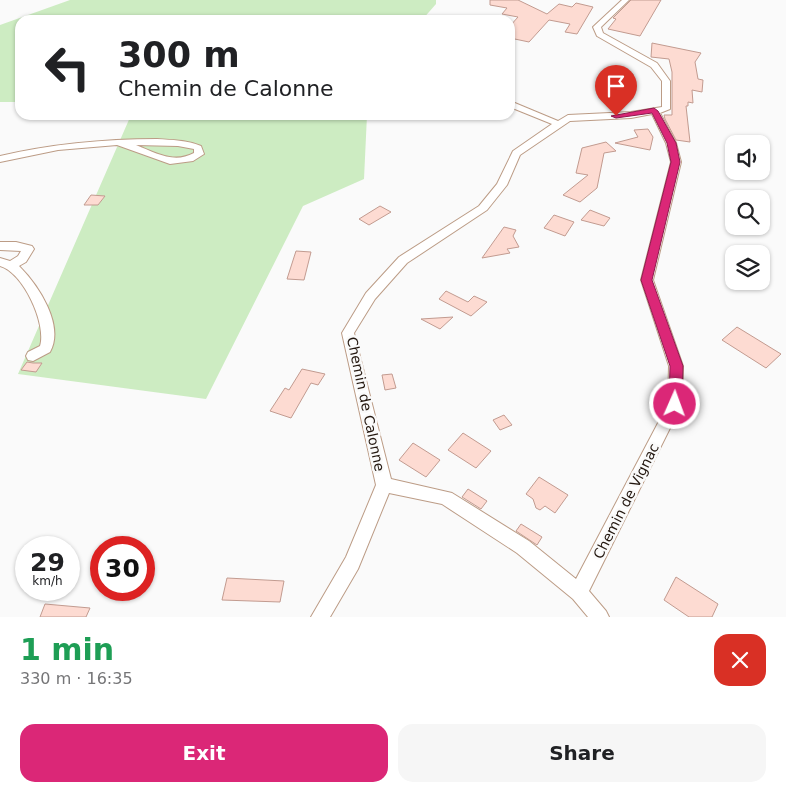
<!DOCTYPE html>
<meta charset="utf-8">
<style>
body{margin:0;font-family:"DejaVu Sans",sans-serif;background:#f6f6f6;color:#202124;height:100vh;display:flex;flex-direction:column;font-size:19px;white-space:nowrap}
*{box-sizing:border-box;margin:0}
p{font-size:16px;color:#757577}
.icon{flex:none;width:28px;height:28px;fill:none;stroke:currentColor;stroke-width:2;stroke-linecap:round;stroke-linejoin:round}
.map{position:relative;height:617px;overflow:hidden}
.panel{display:flex;flex-direction:column;background:#fff;flex:1}
.panel>*{flex:none}
.top-card{position:absolute;left:15px;top:15px;width:500px;height:105px;border-radius:15px;box-shadow:0 1px 4px #0004;background:#fff;color:#202124;overflow:hidden}
.tools{position:absolute;left:725px;top:135px;display:grid;gap:10px}
.tools a{display:grid;place-items:center;width:45px;height:45px;border-radius:10px;background:#fff;box-shadow:0 1px 4px #0004;font-size:25px}
.speed{position:absolute;left:15px;top:536px;display:flex;gap:10px;font-size:25px;font-weight:700;text-align:center}
.speed>*{display:grid;place-content:center;width:65px;height:65px;border-radius:50%;background:#fff;box-shadow:0 1px 4px #0004;line-height:1}
.speed small{font-size:12px;font-weight:400}
.speed .limit{border:8px solid #d22;background:#fff;color:#111}
.pin{position:absolute;display:grid;place-items:center;width:42px;height:42px;color:#fff;margin:-51px -21px;border-radius:50% 50% 50% 0;rotate:-45deg;box-shadow:0 0 5px #0007}
.pin .icon{rotate:45deg}
.me{position:absolute;width:55px;margin:-28px;rotate:2deg;stroke-linejoin:round;filter:drop-shadow(0 0 4px #0008)}
.turn{display:flex;align-items:center;gap:18px;height:105px;padding:0 20px;font-size:22px}
.turn .icon{width:65px;height:65px;stroke-width:2.5}
.turn b{display:block;font-size:35px;line-height:42px}
.round{display:grid;place-items:center;flex:none;width:52px;height:52px;border-radius:15px;background:#f6f6f6}
.headline{display:flex;align-items:center;justify-content:space-between;height:85px;padding:0 20px}
h1{font-size:30px;font-weight:800;line-height:38px;color:#1e9e55}
.action{display:flex;gap:10px;margin-top:auto;padding:10px 20px}
.action a{flex:1;height:58px;border-radius:15px;background:#db2777;color:#fff;font-size:20px;font-weight:800;line-height:58px;text-align:center}
.action a+a{background:#f6f6f6;color:#202124}
.map>svg:first-child{display:block}
.green{fill:#cdecc2}
.building{fill:#fddbd2;stroke:#c29b90}
.lines{fill:none;stroke-linecap:round;stroke-linejoin:round}
.street-casing{stroke:#bc9c86;stroke-width:2}
.street{fill:#fff;fill-rule:evenodd}
.route{fill:#db2777;stroke:#8e194d}
.labels{text-anchor:middle;dominant-baseline:central;stroke-width:5;stroke-linejoin:round;paint-order:stroke}
.street-label{font-size:14px;fill:#23170f;stroke:#fafafa}
</style>
<div class="map">
<svg width="786" height="617" viewBox="0 0 786 617">
<rect width="100%" height="100%" fill="#fafafa"/>
<path class="green" d="M 70,0 L 436,0 L 436,4 L 422,20 L 20,20 L 20,102 L 0,102 L 0,25 Z
M 131,115 L 367,115 L 364,179 L 303,206 L 206,399 L 18,374 Z"/>
<path class="building" d="M 490,0 L 518,0 L 547,14 L 559,4 L 572,7 L 576,3 L 593,7 L 577,34 L 565,32 L 570,24 L 549,20 L 529,42 L 510,38 L 510,26 L 518,17 L 502,14 L 507,8 L 490,5 Z
M 631,0 L 661,0 L 640,36 L 608,29 L 616,19 L 613,18 Z
M 652,43 L 701,53 L 695,62 L 698,79 L 703,80 L 702,92 L 692,90 L 693,103 L 688,102 L 688,106 L 686,106 L 690,142 L 676,140 L 665,119 L 664,115 L 672,115 L 672,72 L 669,59 L 651,57 Z
M 612,73 L 633,74 L 633,92 L 615,91 Z
M 648,129 L 653,137 L 650,150 L 615,143 L 638,137 L 634,130 Z
M 606,142 L 616,151 L 604,153 L 597,188 L 580,202 L 563,195 L 588,175 L 576,173 L 582,148 Z
M 91,195 L 105,196 L 98,205 L 84,205 Z
M 380,206 L 391,212 L 369,225 L 359,219 Z
M 590,210 L 610,218 L 604,226 L 581,220 Z
M 554,215 L 574,222 L 565,236 L 544,228 Z
M 504,227 L 516,230 L 513,236 L 519,247 L 507,249 L 510,253 L 482,258 Z
M 296,251 L 311,252 L 304,280 L 287,279 Z
M 446,291 L 468,302 L 474,296 L 487,302 L 471,316 L 439,299 Z
M 453,317 L 440,329 L 421,319 Z
M 737,327 L 781,354 L 766,368 L 722,340 Z
M 27,362 L 33,363 L 42,363 L 36,372 L 21,370 Z
M 302,369 L 325,374 L 318,385 L 311,383 L 291,418 L 270,411 L 285,388 L 289,390 Z
M 392,374 L 396,388 L 385,390 L 382,375 Z
M 504,415 L 512,425 L 500,430 L 493,420 Z
M 463,433 L 491,451 L 476,468 L 448,450 Z
M 413,443 L 440,460 L 426,477 L 399,460 Z
M 539,477 L 568,495 L 555,513 L 545,506 L 540,510 L 536,508 L 533,499 L 526,494 Z
M 468,489 L 487,501 L 481,509 L 462,497 Z
M 521,524 L 542,537 L 537,545 L 516,531 Z
M 676,577 L 718,604 L 712,617 L 689,617 L 664,600 Z
M 227,578 L 284,581 L 280,602 L 222,600 Z
M 45,604 L 90,608 L 86,617 L 40,617 Z"/>
<g class="lines">
<g class="street-casing">
<path id="street" d="M 622,0 L 629,0 L 601,27 L 603,33 L 657,63 L 670,81 L 670,109 L 660,113 L 676,143 L 681,162 L 653,280 L 683,366 L 682,404 L 589,591 L 606,611 L 609,617 L 588,617 L 573,599 L 517,553 L 442,504 L 389,493 L 358,569 L 330,617 L 311,617 L 346,557 L 376,485 L 342,333 L 366,293 L 399,257 L 479,206 L 497,184 L 513,151 L 552,124 L 510,107 L 510,101 L 558,121 L 568,115 L 631,112 L 662,107 L 662,81 L 651,67 L 597,36 L 593,27 ZM 652,114 L 666,143 L 671,162 L 641,280 L 669,366 L 668,404 L 576,579 L 529,541 L 452,493 L 391,479 L 354,333 L 375,299 L 407,263 L 487,210 L 507,185 L 520,155 L 570,121 L 631,118 Z
M 157,139 C 172,140 187,140 201,146 L 204,154 L 193,161 L 170,164 L 117,145 L 58,150 L 0,162 L 0,156 C 52,144 104,139 157,139 ZM 136,145 L 178,146 L 194,149 L 194,153 C 174,164 156,153 136,145 Z
M 0,242 L 16,242 L 32,246 L 34,249 L 26,262 L 19,266 C 38,285 65,325 50,352 L 33,361 L 28,360 L 26,356 L 28,352 L 40,346 C 47,324 23,272 0,266 L 0,258 L 10,261 L 18,256 L 21,251 L 0,250 Z"/>
</g>
<use href="#street" class="street"/>
</g>
<path class="route" d="M 654,108 L 658,111 L 676,143 L 680,162 L 652,280 L 683,366 L 682,404 L 675,409 L 669,404 L 670,366 L 641,280 L 671,162 L 667,143 L 652,113 L 616,118 L 611,116 Z"/>
<g class="labels">
<g class="street-label">
<text transform="translate(366 404) rotate(78)">Chemin de Calonne</text>
<text transform="translate(626 501) rotate(-63)">Chemin de Vignac</text>
</g>
</g>
</svg>
<div class="tools">
<a><svg class="icon" aria-label="sound" viewBox="0 0 24 24"><path d="M4 9h4l5-4v14l-5-4H4zM17 9q2 3 0 6"/></svg></a>
<a><svg class="icon" aria-label="search" viewBox="0 0 24 24"><circle cx="10" cy="10" r="6"/><path d="M15 15l6 6"/></svg></a>
<a><svg class="icon" aria-label="layers" viewBox="0 0 24 24"><path d="M12 4l9 5-9 5-9-5zM3 14l9 5 9-5"/></svg></a>
</div>
<div class="speed"><div>29<small>km/h</small></div><div class="limit">30</div></div>
<div class="pin" style="left:616px;top:116px;background:#d93025"><svg class="icon" aria-label="arrive" viewBox="0 0 24 24"><path d="M6 21V4h12l-3 4 3 4H6"/></svg></div>
<svg class="me" style="left:675px;top:404px" viewBox="-20 -20 40 40"><circle r="17" fill="#db2777" stroke="#fff" stroke-width="3"/><path d="M0-11L8 9 0 5-8 9z" fill="#fff"/></svg>
<div class="top-card">
<div class="turn"><svg class="icon" aria-label="left" viewBox="0 0 24 24"><path d="M17 20v-9H6M10 6l-5 5 5 5"/></svg><div><b>300 m</b>Chemin de Calonne</div></div>
</div>
</div>
<section class="panel">
<div class="headline"><div><h1>1 min</h1><p>330 m · 16:35</p></div><a class="round" style="background:#d93025;color:#fff"><svg class="icon" aria-label="close" viewBox="0 0 24 24"><path d="M6 6l12 12M18 6L6 18"/></svg></a></div>
<div class="action"><a>Exit</a><a>Share</a></div>
</section>
